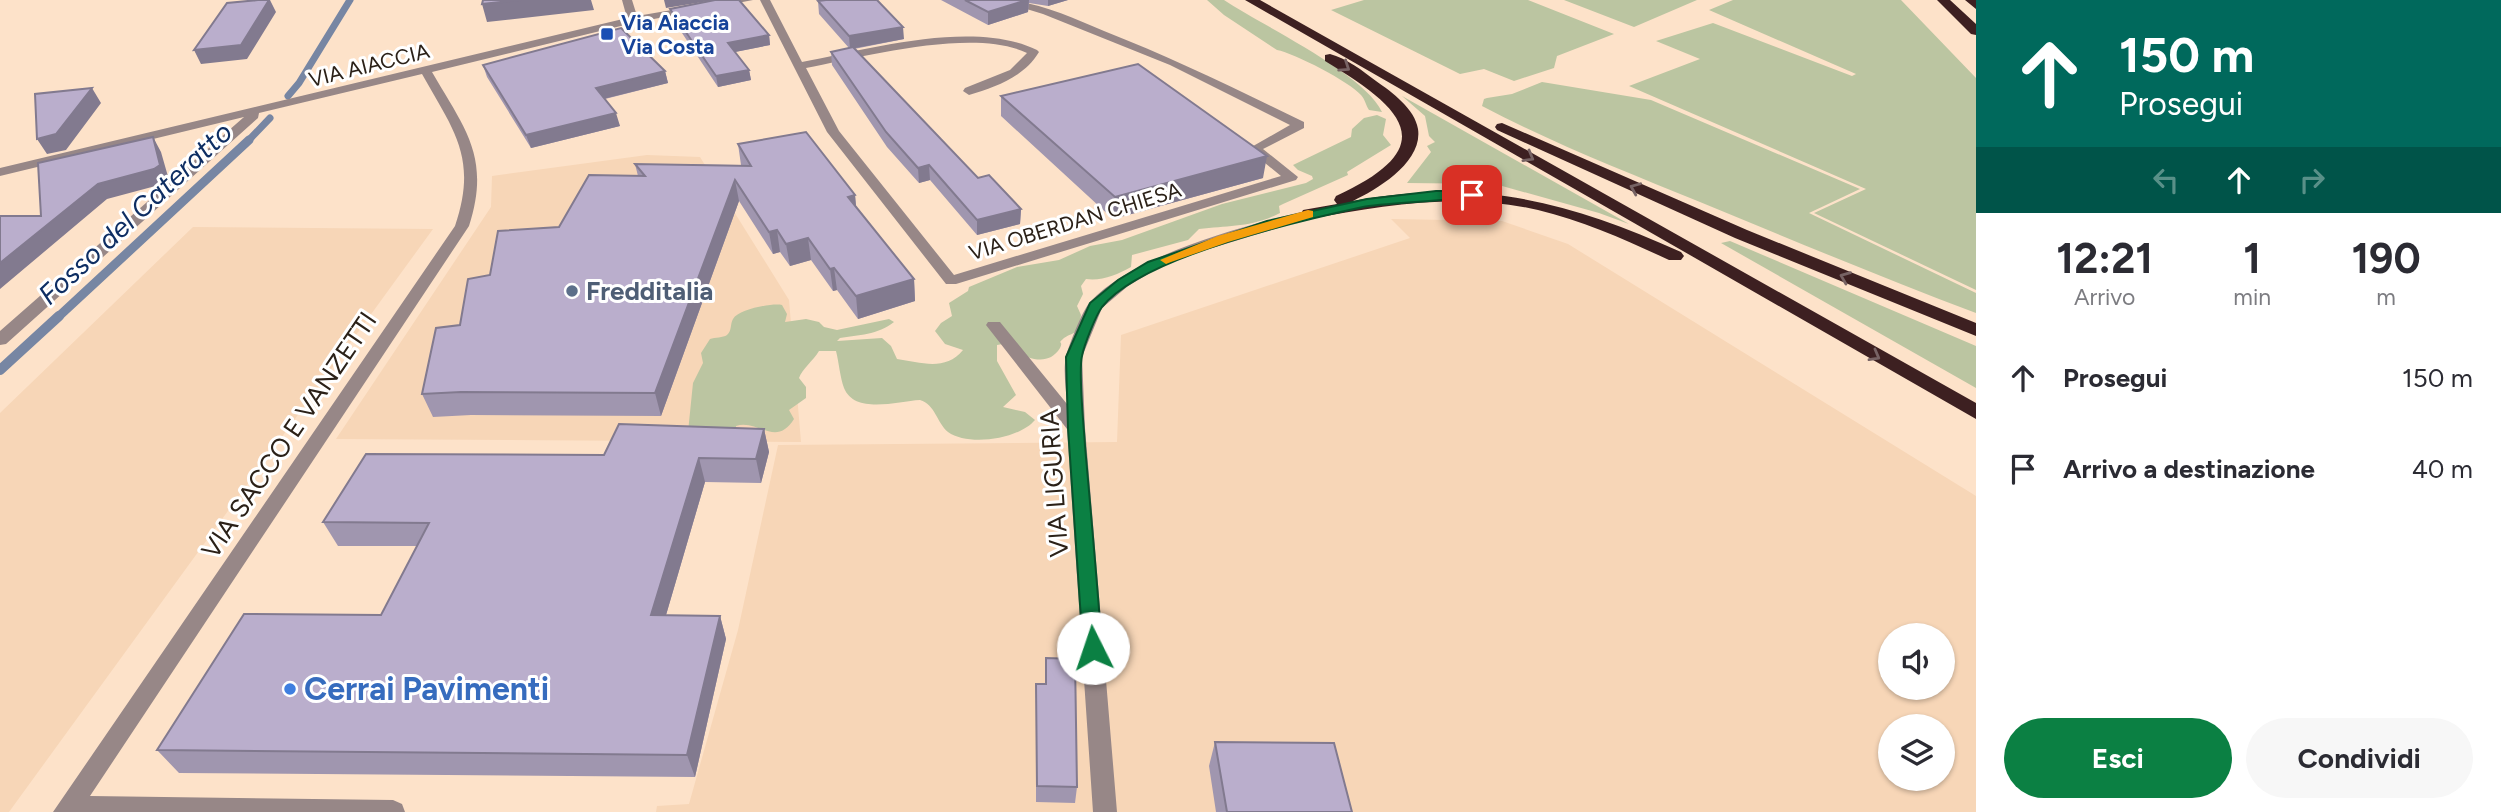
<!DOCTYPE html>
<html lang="it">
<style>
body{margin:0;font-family:Figtree,sans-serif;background:#f7f7f7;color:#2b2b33;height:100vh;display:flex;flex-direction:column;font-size:26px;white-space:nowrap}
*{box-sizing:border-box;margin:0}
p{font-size:23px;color:#7c7c81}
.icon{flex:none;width:38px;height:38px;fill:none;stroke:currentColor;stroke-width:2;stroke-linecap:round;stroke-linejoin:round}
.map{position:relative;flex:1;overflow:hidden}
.sheet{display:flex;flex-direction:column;background:#fff;width:525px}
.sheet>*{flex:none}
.top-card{background:#00695c;color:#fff;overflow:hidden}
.tools{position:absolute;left:1878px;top:623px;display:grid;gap:14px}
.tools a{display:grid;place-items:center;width:77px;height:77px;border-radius:50%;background:#fff;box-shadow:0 2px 5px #0004;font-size:35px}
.pin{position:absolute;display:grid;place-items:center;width:60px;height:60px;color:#fff;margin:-30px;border-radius:14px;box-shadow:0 4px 10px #0006}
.me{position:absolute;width:77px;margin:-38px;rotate:356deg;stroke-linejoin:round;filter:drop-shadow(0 0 5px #0008)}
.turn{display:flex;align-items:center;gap:24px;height:147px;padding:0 28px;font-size:32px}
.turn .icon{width:91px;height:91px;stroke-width:2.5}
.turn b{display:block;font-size:49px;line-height:60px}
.lanes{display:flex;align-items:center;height:66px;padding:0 28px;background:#0003;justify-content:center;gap:35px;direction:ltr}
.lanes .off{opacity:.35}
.eta{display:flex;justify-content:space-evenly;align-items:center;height:119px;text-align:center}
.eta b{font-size:42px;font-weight:700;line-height:49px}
.cta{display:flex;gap:14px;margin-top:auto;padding:14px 28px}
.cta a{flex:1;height:80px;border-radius:42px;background:#0b8043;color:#fff;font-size:28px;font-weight:700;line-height:80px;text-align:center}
.cta a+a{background:#f7f7f7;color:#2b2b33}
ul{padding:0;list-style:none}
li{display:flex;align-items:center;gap:21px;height:91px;padding:0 28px}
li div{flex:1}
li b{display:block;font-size:26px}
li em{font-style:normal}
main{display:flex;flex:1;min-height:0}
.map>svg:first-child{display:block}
.built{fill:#f7d6b7;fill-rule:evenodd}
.green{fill:#bbc5a1}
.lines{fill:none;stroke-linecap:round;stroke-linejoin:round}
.stream-far2{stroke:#7786a3;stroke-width:7}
.stream-far1{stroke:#7786a3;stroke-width:9}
.stream{stroke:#7786a3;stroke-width:10}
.minor{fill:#978787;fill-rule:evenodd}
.highway{fill:#3d2021;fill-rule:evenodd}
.wall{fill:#a096af}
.shaded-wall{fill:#827a8f}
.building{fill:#baaecc;stroke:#827a8f;stroke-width:2}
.oneway{stroke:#776364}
.route{fill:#0b8043;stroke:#07532c;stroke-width:2}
.slow{fill:#f59e0b}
.transit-dot{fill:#1a4fb4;stroke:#fff;stroke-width:2.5}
.service-dot{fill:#5c6f8a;stroke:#fff;stroke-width:2.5}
.shop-dot{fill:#3f7fe0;stroke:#fff;stroke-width:2.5}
.labels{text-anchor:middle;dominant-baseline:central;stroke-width:6;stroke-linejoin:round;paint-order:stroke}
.far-transit-label{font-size:21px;font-weight:bold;fill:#164399;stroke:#fff;text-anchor:start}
.far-street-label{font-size:21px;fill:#2b2118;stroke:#fff}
.service-label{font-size:26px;font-weight:bold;fill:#4e5e75;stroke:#fff;text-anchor:start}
.street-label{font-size:26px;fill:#2b2118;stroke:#fff}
.water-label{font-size:28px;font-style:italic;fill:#0e2e63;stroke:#fff}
.near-shop-label{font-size:32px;font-weight:bold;fill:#366cbe;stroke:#fff;text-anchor:start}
</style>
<main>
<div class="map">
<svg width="1976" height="812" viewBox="0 0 1976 812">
<rect width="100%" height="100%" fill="#fde2c9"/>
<path class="built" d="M 647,155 L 700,157 L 789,300 L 801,442 L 336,439 L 491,207 L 492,176 Z
M 1391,219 L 1502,221 L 1568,244 L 1976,496 L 1976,812 L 656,812 L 657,806 L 689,804 L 738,630 L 778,445 L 1117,442 L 1121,335 L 1410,238 ZM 1890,635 L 1942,635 L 1942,688 L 1890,688 ZM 1890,726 L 1942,726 L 1942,779 L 1890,779 Z
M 193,227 L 433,229 L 9,812 L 0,812 L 0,413 Z"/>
<path class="green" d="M 1207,0 L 1224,0 C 1263,26 1364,73 1382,112 L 1369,110 C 1366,106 1365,99 1361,95 C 1350,82 1294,53 1277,50 L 1224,15 Z
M 1364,0 L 1528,0 L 1614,34 L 1557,56 L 1554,68 L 1514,81 L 1484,69 L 1460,74 L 1331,10 Z
M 1564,0 L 1697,0 L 1634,27 Z
M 1733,0 L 1901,0 L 1976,78 L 1976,290 L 1814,213 L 1866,189 L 1629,86 L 1700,59 L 1656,41 L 1713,23 L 1852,76 L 1856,74 L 1709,10 Z
M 1542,82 L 1651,100 L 1860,189 L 1809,213 L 1976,293 L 1976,313 C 1883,278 1792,240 1700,202 C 1626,172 1552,143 1482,106 L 1484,99 L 1487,98 L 1512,94 Z
M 1402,96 L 1629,224 L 1599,213 L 1495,184 L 1407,183 L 1431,152 L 1427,146 L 1435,142 L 1429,136 L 1425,116 Z
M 1377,115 L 1386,119 L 1383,135 L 1391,145 L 1347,172 L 1348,175 L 1283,204 L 1279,206 L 1280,213 C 1250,228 1229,225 1199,229 L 1188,240 L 1132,255 L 1131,267 C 1117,275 1102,281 1086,279 L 1081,286 L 1083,294 L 1077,306 L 1081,315 L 1079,329 C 1074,334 1070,334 1064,338 C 1056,345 1064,340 1060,348 C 1046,371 1018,354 1003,344 L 997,345 L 997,361 L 1016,395 L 1003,407 L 1025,412 L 1035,420 C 1019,439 969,447 948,432 C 937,423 935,404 920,400 C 898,401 855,415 844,388 C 840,377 839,363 836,351 L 819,351 C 813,361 802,369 799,378 L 806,387 L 806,398 L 789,410 L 794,419 C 776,448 758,419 736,426 L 736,443 L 688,432 L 693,383 L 703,363 L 701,353 L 710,339 C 715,337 723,338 727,335 C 732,331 730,324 733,319 C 739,309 772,303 782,305 L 787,314 L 785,322 L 806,319 L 819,322 L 824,327 L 837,330 L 889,319 L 894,322 C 878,335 858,335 840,338 L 837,341 L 882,338 L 891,346 L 897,359 C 920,362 945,372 963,350 L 945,344 L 935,331 L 941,323 L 952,316 L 949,303 L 968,291 L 969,287 L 1017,267 L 1059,260 L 1090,246 L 1122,240 L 1222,204 L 1306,183 L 1313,179 L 1312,176 L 1298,170 L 1293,165 L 1351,137 L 1352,129 L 1364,118 Z
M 1730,241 L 1976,346 L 1976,388 L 1721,243 Z"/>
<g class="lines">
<path class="stream-far2" d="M 288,96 L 299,83 L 350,0
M 247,142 L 270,118"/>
<path class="stream-far1" d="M 57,318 L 249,140"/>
<path class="stream" d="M 0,370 L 59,316"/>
<path class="minor" d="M 622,0 L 632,0 L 637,16 L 730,0 L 753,0 L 633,23 L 432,72 C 465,129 491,157 469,226 L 90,796 L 393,800 L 402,804 L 405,812 L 53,812 L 455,226 C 478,158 454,131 422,74 L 259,113 L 258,118 L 6,344 L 0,345 L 0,331 L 244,117 L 0,176 L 0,168 L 627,18 Z
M 760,0 L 770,0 L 802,62 C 870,49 973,19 1037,50 L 1039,52 C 1024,77 996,87 969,95 L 963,91 L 965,88 L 1010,70 L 1027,53 C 974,27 863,57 806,68 L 839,131 L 954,275 L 1281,176 L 1248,149 L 1290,125 L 1170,65 L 1043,14 L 997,0 C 1035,0 1070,17 1104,31 C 1173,58 1238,90 1304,122 L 1304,128 L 1263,149 L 1298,177 L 1296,180 L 956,284 L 946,284 L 827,132 Z
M 1309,210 L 1314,211 L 1314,217 L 1199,252 L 1158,268 L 1128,286 L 1102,308 L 1082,357 L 1085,428 L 1117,812 L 1093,812 L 1067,429 L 986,325 L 988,322 L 1000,322 L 1067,404 C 1066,389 1063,370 1066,356 C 1069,345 1082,311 1090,302 C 1133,255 1247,225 1309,210 Z"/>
<path class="highway" d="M 1245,0 L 1260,0 L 1976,403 L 1976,419 Z
M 1937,0 L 1950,0 L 1976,24 L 1976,35 L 1971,34 Z
M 1965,0 L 1976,0 L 1976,9 Z
M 1330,54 C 1346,58 1363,71 1376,81 C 1392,92 1415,109 1418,129 C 1423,162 1378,189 1353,201 C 1479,178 1568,201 1681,252 L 1684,256 L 1681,260 L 1669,260 C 1626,240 1584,221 1538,210 C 1462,192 1384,205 1309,219 L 1303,218 L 1301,214 L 1303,210 L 1337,204 L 1334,200 L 1336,196 C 1445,146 1403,108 1325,61 L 1325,55 Z
M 1502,123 L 1747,230 L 1976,323 L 1976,336 L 1735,238 L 1497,130 L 1495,127 L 1497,124 Z"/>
</g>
<path class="wall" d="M 941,0 L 1068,0 L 1048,6 L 1029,3 L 1028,12 L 988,25 Z
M 818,1 L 904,39 L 854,49 L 978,178 L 1021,209 L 1020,224 L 977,235 L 930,180 L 919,183 L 887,147 L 832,65 L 831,52 L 849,48 L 819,14 Z
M 670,9 L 769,35 L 770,45 L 735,52 L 749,70 L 751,80 L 718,87 L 672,18 Z
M 483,65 L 665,71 L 668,83 L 605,99 L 620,126 L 531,148 L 487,77 Z
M 1001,96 L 1263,178 L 1113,219 L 1001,116 Z
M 738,144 L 855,195 L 856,207 L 914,279 L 915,301 L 858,319 L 837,290 L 833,291 L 811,260 L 790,266 L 780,252 L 773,254 L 739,201 L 661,416 L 471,415 L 433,417 L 422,394 L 460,325 L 559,227 L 638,176 L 635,164 L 741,165 Z
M 764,429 L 769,452 L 761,483 L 705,482 L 666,615 L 720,616 L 726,639 L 695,777 L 179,773 L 157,750 L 381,615 L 417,546 L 338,546 L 323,522 L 604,455 Z
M 1046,658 L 1077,787 L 1075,803 L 1036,802 L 1036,684 L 1045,684 Z
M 1215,742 L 1352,812 L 1216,812 L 1209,766 Z"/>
<path class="shaded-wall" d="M 269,0 L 270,0 L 276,12 L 247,59 L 201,64 L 194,50 Z
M 521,0 L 591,0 L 594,10 L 487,22 L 482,4 Z
M 664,0 L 715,0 L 666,8 Z
M 1027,0 L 1029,0 L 1028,12 L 988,25 L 988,12 Z
M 1048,0 L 1068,0 L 1048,6 Z
M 903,27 L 904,39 L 850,49 L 849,36 Z
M 769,35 L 770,45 L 730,53 L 728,43 Z
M 749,70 L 751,80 L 718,87 L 716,76 Z
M 665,71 L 668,83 L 599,100 L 596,88 Z
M 92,88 L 101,103 L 66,150 L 47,154 L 37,139 Z
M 616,113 L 620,126 L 531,148 L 526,135 Z
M 153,137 L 161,152 L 169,180 L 163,184 L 107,199 L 0,289 L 0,263 Z
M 1267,156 L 1263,178 L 1113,219 L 1115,197 Z
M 929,165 L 930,180 L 919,183 L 918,168 Z
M 735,180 L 739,201 L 661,416 L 655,393 Z
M 855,195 L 857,217 L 848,197 Z
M 1021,209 L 1020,224 L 977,235 L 977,220 Z
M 777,230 L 780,252 L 773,254 L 769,232 Z
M 808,238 L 811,260 L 790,266 L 786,244 Z
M 834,268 L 837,290 L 833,291 L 830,269 Z
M 914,279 L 915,301 L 858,319 L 856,296 Z
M 764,429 L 769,452 L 761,483 L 756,459 Z
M 699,458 L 705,482 L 659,639 L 651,615 Z
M 720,616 L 726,639 L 695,777 L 687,755 Z"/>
<path class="building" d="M 258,0 L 269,0 L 241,45 L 194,50 L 227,3 Z
M 483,0 L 521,0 L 482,4 Z
M 715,0 L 739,0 L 769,35 L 728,43 L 749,70 L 716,76 L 670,9 Z
M 826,0 L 877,0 L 903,27 L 849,36 L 818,1 Z
M 965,0 L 1027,0 L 988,12 Z
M 621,28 L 665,71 L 596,88 L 616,113 L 526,135 L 483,65 Z
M 853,47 L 978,178 L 989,175 L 1021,209 L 977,220 L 929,165 L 918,168 L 886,132 L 831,52 Z
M 1138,64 L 1267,156 L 1115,197 L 1001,96 Z
M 92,88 L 56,134 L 37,139 L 35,94 Z
M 806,132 L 855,195 L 848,197 L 914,279 L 856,296 L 834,268 L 830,269 L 808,238 L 786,244 L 777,230 L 769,232 L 735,180 L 655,393 L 461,392 L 422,394 L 436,328 L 460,325 L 468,279 L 490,275 L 498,231 L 559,227 L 589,175 L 645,176 L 635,164 L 751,166 L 738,144 Z
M 153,137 L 160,165 L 154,169 L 98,184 L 0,263 L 0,216 L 41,216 L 38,163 Z
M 619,424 L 764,429 L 756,459 L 699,458 L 651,615 L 720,616 L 687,755 L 157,750 L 244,614 L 381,615 L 429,523 L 323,522 L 366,454 L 604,455 Z
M 1046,658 L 1075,659 L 1077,787 L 1037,786 L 1036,684 L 1046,684 Z
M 1215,742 L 1334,743 L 1352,812 L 1227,812 Z"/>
<defs><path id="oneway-chevron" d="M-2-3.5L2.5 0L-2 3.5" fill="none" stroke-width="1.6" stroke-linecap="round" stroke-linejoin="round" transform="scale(1.75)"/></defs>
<g class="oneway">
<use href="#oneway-chevron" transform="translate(1345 67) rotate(34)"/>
<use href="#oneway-chevron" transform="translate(1529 157) rotate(30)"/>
<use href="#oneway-chevron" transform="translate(1635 188) rotate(-157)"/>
<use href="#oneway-chevron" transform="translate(1845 277) rotate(-158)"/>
<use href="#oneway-chevron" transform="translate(1875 356) rotate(29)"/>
</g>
<path class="route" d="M 1436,191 L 1472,191 L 1478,195 C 1472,200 1381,203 1363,207 C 1298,221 1143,256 1102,307 C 1096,315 1084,345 1082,356 C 1078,373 1084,426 1085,446 C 1091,513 1097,580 1102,648 L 1100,653 L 1093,656 L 1085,653 L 1083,648 L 1068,428 L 1066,357 L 1090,303 L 1118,280 L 1148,262 L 1267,221 L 1367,199 Z"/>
<path class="slow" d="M 1308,210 L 1313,211 L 1313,217 L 1228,242 L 1171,262 L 1166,264 L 1160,260 L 1218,236 Z"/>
<rect class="transit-dot" x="600" y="27" width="14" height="14" rx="3.5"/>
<circle class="service-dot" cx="572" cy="291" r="7"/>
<circle class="shop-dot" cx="290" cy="689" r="7"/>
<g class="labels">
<g class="far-transit-label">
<text x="621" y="22">Via Aiaccia<tspan x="621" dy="24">Via Costa</tspan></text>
</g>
<g class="far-street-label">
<text transform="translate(369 65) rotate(-14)">VIA AIACCIA</text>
<text transform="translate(1075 221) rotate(-17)">VIA OBERDAN CHIESA</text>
</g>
<g class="service-label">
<text x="586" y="291">Fredditalia</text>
</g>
<g class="street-label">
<text transform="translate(289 435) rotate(-56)">VIA SACCO E VANZETTI</text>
<text transform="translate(1054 483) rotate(-94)">VIA LIGURIA</text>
</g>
<g class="water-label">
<text transform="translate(135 213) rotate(-43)">Fosso del Cateratto</text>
</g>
<g class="near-shop-label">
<text x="304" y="689">Cerrai Pavimenti</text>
</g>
</g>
</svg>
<div class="tools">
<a><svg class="icon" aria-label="sound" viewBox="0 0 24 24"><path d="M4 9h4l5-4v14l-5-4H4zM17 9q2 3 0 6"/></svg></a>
<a><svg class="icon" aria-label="layers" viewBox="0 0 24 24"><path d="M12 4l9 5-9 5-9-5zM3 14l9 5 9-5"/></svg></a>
</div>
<div class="pin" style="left:1472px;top:195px;background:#d93025"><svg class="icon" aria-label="arrive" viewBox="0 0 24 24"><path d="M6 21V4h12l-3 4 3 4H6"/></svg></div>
<svg class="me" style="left:1093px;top:648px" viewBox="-20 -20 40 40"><circle r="19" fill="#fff"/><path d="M0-13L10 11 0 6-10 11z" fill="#0b8043"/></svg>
</div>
<section class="sheet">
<div class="top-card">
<div class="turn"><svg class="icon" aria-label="ahead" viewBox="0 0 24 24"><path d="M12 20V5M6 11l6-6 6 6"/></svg><div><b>150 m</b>Prosegui</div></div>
<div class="lanes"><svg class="icon off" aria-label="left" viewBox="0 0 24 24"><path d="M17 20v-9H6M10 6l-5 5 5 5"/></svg><svg class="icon" aria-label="ahead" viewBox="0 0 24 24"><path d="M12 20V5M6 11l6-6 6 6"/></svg><svg class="icon off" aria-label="right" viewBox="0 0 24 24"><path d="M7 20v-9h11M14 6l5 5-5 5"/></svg></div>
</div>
<div class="eta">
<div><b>12:21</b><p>Arrivo</p></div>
<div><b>1</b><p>min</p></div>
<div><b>190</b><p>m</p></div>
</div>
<ul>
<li><svg class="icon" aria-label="ahead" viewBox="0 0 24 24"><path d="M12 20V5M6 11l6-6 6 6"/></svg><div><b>Prosegui</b></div><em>150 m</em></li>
<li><svg class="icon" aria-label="arrive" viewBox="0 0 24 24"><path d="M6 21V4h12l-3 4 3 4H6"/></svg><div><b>Arrivo a destinazione</b></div><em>40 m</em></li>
</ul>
<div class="cta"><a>Esci</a><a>Condividi</a></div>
</section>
</main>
